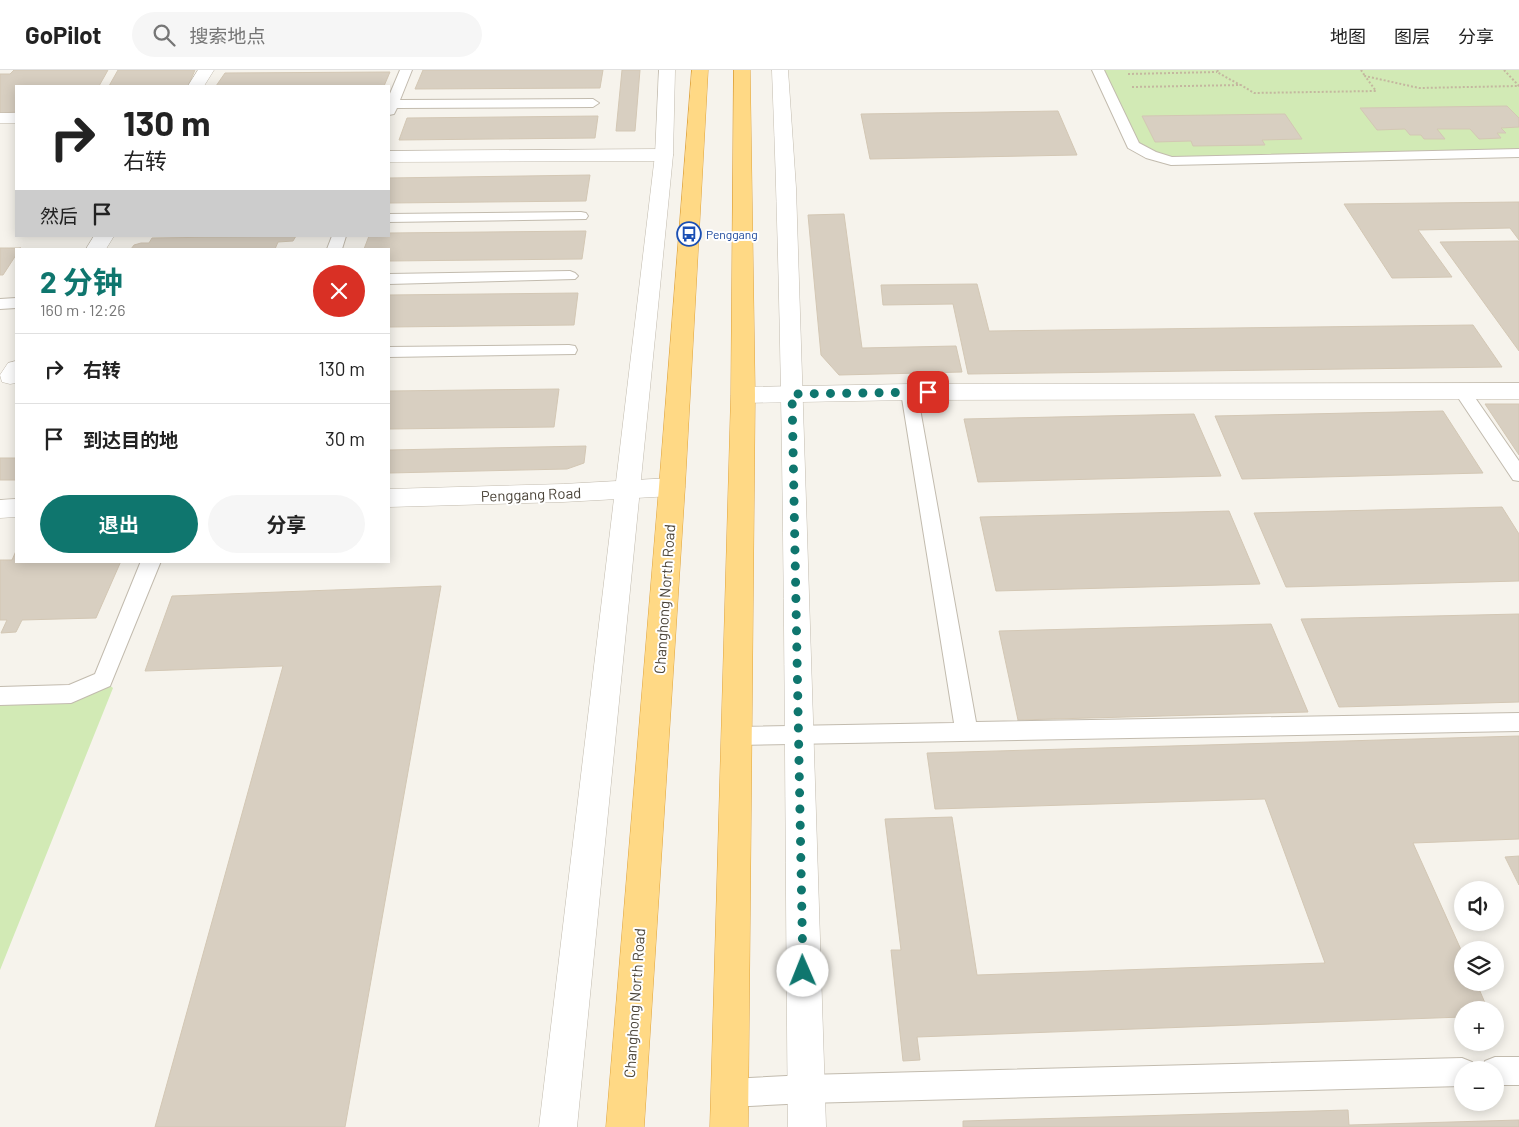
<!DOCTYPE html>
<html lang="zh">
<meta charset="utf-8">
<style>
body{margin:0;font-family:Barlow,"Noto Sans SC",sans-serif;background:#f6f6f6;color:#222;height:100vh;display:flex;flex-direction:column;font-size:19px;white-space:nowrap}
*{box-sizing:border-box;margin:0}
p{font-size:16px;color:#767676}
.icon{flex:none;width:28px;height:28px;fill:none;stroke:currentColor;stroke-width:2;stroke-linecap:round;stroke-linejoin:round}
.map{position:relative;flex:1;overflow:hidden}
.sheet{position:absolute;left:15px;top:178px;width:375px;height:315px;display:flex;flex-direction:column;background:#fff;border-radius:0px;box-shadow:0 2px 12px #0003}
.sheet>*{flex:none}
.top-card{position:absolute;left:15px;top:15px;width:375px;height:152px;border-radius:0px;box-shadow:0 2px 12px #0003;background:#fff;color:#222;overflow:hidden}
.fabs{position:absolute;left:1454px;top:811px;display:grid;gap:10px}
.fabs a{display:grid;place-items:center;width:50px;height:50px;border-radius:50%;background:#fff;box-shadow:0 2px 12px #0003;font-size:25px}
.pin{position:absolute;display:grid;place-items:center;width:42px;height:42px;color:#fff;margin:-21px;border-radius:10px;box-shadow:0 2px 8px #0006}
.me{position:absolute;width:55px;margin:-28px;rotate:359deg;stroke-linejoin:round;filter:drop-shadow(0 0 4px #0008)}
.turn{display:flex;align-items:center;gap:18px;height:105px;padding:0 25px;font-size:22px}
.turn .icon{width:65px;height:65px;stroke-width:2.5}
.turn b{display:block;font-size:35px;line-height:42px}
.then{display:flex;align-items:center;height:48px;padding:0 25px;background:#0003;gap:10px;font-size:19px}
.round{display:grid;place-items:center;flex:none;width:52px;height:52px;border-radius:26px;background:#f6f6f6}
.overview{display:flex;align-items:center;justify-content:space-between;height:85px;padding:0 25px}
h1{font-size:30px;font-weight:700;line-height:38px;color:#0f766e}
.action{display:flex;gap:10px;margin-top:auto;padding:10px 25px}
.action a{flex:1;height:58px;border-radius:30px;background:#0f766e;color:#fff;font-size:20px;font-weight:700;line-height:58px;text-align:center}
.action a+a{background:#f6f6f6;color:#222}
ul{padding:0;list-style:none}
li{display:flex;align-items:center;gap:15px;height:70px;padding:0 25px;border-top:1px solid #e0e0e0}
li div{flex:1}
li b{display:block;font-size:19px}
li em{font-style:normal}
header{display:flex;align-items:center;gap:30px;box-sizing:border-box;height:70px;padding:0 25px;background:#fff;border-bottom:1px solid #e0e0e0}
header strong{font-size:24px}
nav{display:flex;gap:28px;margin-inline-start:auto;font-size:18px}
.search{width:350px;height:45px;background:#f6f6f6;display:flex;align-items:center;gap:12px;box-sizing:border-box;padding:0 18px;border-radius:28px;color:#767676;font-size:19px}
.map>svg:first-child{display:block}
.green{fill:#d2eab5}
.building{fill:#d8cfc1;stroke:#d3c7b4}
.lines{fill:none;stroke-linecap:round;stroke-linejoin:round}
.service-casing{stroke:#c2bbae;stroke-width:2}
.minor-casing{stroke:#c2bbae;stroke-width:1}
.tertiary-casing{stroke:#c2bbae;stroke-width:1}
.trunk-casing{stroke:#e0a43c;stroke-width:1}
.path{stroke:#c4b79f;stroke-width:2;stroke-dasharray:2 2;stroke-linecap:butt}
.service{fill:#fff;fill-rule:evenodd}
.minor{fill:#fff;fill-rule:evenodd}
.tertiary{fill:#fff;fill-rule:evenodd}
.trunk{fill:#ffd985;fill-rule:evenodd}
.route{stroke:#0f766e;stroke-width:9;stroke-dasharray:0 16.2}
.labels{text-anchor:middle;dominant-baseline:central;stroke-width:4;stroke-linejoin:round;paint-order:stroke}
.far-transit-label{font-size:12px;fill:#164399;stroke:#fff;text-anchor:start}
.street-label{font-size:15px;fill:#4b4439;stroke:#fff}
</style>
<header>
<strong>GoPilot</strong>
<div class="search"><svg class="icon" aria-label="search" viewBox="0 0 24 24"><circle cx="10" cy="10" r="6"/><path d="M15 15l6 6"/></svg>搜索地点</div>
<nav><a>地图</a><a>图层</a><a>分享</a></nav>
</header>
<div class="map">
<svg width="1519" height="1057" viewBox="0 0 1519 1057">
<rect width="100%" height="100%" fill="#f6f3ec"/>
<path class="green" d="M 1099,0 L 1519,0 L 1519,83 L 1171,91 L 1133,75 Z
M 103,610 L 113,618 L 0,900 L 0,626 Z"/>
<path class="building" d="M 14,0 L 108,0 L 99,16 L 16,16 L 16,42 L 0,43 L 0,4 L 10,4 Z
M 118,0 L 195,0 L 188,16 L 109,16 Z
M 423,0 L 603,0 L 600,18 L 415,19 Z
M 622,0 L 640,0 L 635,61 L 616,61 Z
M 390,2 L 384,16 L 216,16 L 225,3 Z
M 1507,36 L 1519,48 L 1519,57 L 1501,58 L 1506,63 L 1497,63 L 1501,68 L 1479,69 L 1470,59 L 1437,59 L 1445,69 L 1424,69 L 1421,65 L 1410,65 L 1405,59 L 1377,60 L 1360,38 Z
M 1058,41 L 1077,85 L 870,89 L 861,44 Z
M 1285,44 L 1302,69 L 1262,70 L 1265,75 L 1193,76 L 1191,71 L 1155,72 L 1142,46 Z
M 598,46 L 595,68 L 399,70 L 407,48 Z
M 590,105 L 586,131 L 389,133 L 389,108 Z
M 1519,132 L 1519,170 L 1510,158 L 1418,160 L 1452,207 L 1392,208 L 1344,134 Z
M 844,144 L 862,278 L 956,276 L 962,302 L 839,305 L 821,285 L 808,145 Z
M 586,161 L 582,189 L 389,191 L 389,179 L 364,179 L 369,166 L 389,166 L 389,163 Z
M 296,166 L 293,171 L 278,172 L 275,179 L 131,179 L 134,175 L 141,173 L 149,173 L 152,168 Z
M 1519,171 L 1519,281 L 1440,172 Z
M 0,178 L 21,178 L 16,179 L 16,185 L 3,205 L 0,205 Z
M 977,214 L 989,261 L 1473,255 L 1502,297 L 968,304 L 953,234 L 883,235 L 881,215 Z
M 578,223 L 574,255 L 389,257 L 389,225 Z
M 559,319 L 554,357 L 389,359 L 389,321 Z
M 1485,334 L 1519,334 L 1519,385 Z
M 1443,341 L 1483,403 L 1242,409 L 1215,346 Z
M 1194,344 L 1221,406 L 978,412 L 964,349 Z
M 586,376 L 584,393 L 567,399 L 389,403 L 389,380 Z
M 0,388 L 16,388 L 16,410 L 0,410 Z
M 1502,437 L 1519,464 L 1519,511 L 1286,517 L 1254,443 Z
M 1229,441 L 1260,514 L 996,521 L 980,447 Z
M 16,481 L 16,491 L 121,491 L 96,548 L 22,550 L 16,562 L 1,563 L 7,550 L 0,550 L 0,490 L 12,490 Z
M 441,516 L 345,1057 L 155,1057 L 283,596 L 145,601 L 172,526 Z
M 1519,544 L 1519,632 L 1339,637 L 1301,549 Z
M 1271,554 L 1308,642 L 1018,650 L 999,561 Z
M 1519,666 L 1519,769 L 1413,773 L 1462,882 L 1462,912 L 1476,912 L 1488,940 L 1462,940 L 1462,947 L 917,967 L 920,990 L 903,991 L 891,880 L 901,880 L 885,749 L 952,747 L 977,905 L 1325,893 L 1265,729 L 935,739 L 927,683 Z
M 1519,786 L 1519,815 L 1505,787 Z
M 1348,1040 L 1349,1055 L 1519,1050 L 1519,1057 L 963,1057 L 963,1051 Z"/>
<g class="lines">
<g class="service-casing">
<path id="service" d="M 400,0 L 412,0 L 400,30 L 593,29 L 599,33 L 593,37 L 397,38 L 394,44 L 389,45 L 389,26 Z
M 1092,0 L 1104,0 L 1139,73 L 1156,82 L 1172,87 L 1519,79 L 1519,87 L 1171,95 L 1146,88 L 1128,78 Z
M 581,142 L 586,143 L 588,146 L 586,149 L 389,152 L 389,144 Z
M 332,166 L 346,166 L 342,179 L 327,179 Z
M 570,201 L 575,203 L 578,206 L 575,209 L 389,214 L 389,204 Z
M 16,228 L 16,238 L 0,239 L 0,229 Z
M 569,275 L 575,276 L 577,280 L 575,284 L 389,287 L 389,277 Z
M 909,316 L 915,318 L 917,322 L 976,652 L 1519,643 L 1519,661 L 736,675 L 728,673 L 725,666 L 728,659 L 736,657 L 954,653 L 901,322 L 903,318 Z
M 1463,317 L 1469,319 L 1519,391 L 1519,411 L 1513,410 L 1455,323 L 1457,319 Z
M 141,491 L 161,491 L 110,616 L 71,633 L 0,635 L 0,617 L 69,615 L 95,604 Z
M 1495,987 L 1519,987 L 1519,1015 L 1495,1015 L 1495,1000 L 1482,1000 L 1485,991 Z
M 1462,988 L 1472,992 L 1475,1000 L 1462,1000 L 1462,1016 L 806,1033 L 730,1037 L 720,1033 L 716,1023 L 720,1013 L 730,1009 L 806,1005 Z"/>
</g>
<g class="minor-casing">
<path id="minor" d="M 198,0 L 214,0 L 204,16 L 188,16 Z
M 0,43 L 16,43 L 16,53 L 0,53 Z
M 664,79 L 671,81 L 673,85 L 671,89 L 664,91 L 389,92 L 389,81 Z
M 94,166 L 114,166 L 106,179 L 86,179 Z
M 16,291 L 16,313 L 10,314 L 2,312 L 0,305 L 8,293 Z
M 1519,313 L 1519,329 L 909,330 L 743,333 L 735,330 L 731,325 L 735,320 L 743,317 L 909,314 Z
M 672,408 L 681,411 L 685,417 L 681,423 L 672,426 L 563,432 L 389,437 L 389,419 L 563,414 Z
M 16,429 L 16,447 L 0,448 L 0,430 Z"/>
</g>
<g class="tertiary-casing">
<path id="tertiary" d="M 659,0 L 675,0 L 673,85 L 577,1057 L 539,1057 L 655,85 Z
M 772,0 L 788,0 L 796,118 L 826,1057 L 788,1057 C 784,705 786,352 772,0 Z"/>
</g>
<g class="trunk-casing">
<path id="trunk" d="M 692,0 L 708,0 L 685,417 L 644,1057 L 606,1057 L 659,417 Z
M 734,0 L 750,0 L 755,325 L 748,1057 L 710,1057 L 731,325 Z"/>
</g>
<path class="path" d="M 1218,0 L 1217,2 L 1240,15
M 1361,0 L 1365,6
M 1504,0 L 1519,16
M 1128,4 L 1217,2
M 1132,17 L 1241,15 L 1254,23 L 1376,21 L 1365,6 L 1419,18 L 1519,16"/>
<use href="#service" class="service"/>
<use href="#minor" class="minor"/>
<use href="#tertiary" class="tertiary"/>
<use href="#trunk" class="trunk"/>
</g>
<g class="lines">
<path class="route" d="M 803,901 L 792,324 L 928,322"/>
</g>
<defs>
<g id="bus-ring" transform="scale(1.25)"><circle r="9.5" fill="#fff" stroke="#1a4fb4" stroke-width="1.5"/><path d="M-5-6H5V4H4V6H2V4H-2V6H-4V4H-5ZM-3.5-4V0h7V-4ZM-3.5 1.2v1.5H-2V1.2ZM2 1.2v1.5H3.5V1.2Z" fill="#1a4fb4"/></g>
</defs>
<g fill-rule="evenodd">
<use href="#bus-ring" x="689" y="164"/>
</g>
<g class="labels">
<g class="far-transit-label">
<text x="706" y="164">Penggang</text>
</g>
<g class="street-label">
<text transform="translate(531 424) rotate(-2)">Penggang Road</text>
<text transform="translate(664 529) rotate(-86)">Changhong North Road</text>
<text transform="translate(634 933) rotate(-86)">Changhong North Road</text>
</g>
</g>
</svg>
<div class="fabs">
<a><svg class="icon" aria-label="sound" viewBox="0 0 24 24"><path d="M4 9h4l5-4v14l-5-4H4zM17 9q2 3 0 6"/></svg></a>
<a><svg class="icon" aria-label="layers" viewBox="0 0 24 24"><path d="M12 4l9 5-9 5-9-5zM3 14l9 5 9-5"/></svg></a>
<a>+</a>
<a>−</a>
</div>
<div class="pin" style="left:928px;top:322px;background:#d93025"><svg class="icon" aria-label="arrive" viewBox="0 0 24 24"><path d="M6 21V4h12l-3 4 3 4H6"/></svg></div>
<svg class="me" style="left:803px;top:901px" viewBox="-20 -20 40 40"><circle r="19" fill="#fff"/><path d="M0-13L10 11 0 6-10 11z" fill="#0f766e"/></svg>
<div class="top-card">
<div class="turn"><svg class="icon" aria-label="right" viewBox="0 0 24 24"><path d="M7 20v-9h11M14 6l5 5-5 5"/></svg><div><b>130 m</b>右转</div></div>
<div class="then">然后<svg class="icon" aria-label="arrive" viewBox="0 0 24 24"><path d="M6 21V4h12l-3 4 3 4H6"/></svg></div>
</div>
<section class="sheet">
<div class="overview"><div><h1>2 分钟</h1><p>160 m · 12:26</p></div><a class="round" style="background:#d93025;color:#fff"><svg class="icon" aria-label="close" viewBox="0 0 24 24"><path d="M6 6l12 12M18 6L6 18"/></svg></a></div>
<ul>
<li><svg class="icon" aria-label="right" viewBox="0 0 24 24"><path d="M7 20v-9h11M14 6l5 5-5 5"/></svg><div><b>右转</b></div><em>130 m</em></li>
<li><svg class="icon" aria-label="arrive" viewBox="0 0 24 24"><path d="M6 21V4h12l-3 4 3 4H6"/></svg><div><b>到达目的地</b></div><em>30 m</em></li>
</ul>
<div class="action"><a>退出</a><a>分享</a></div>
</section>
</div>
